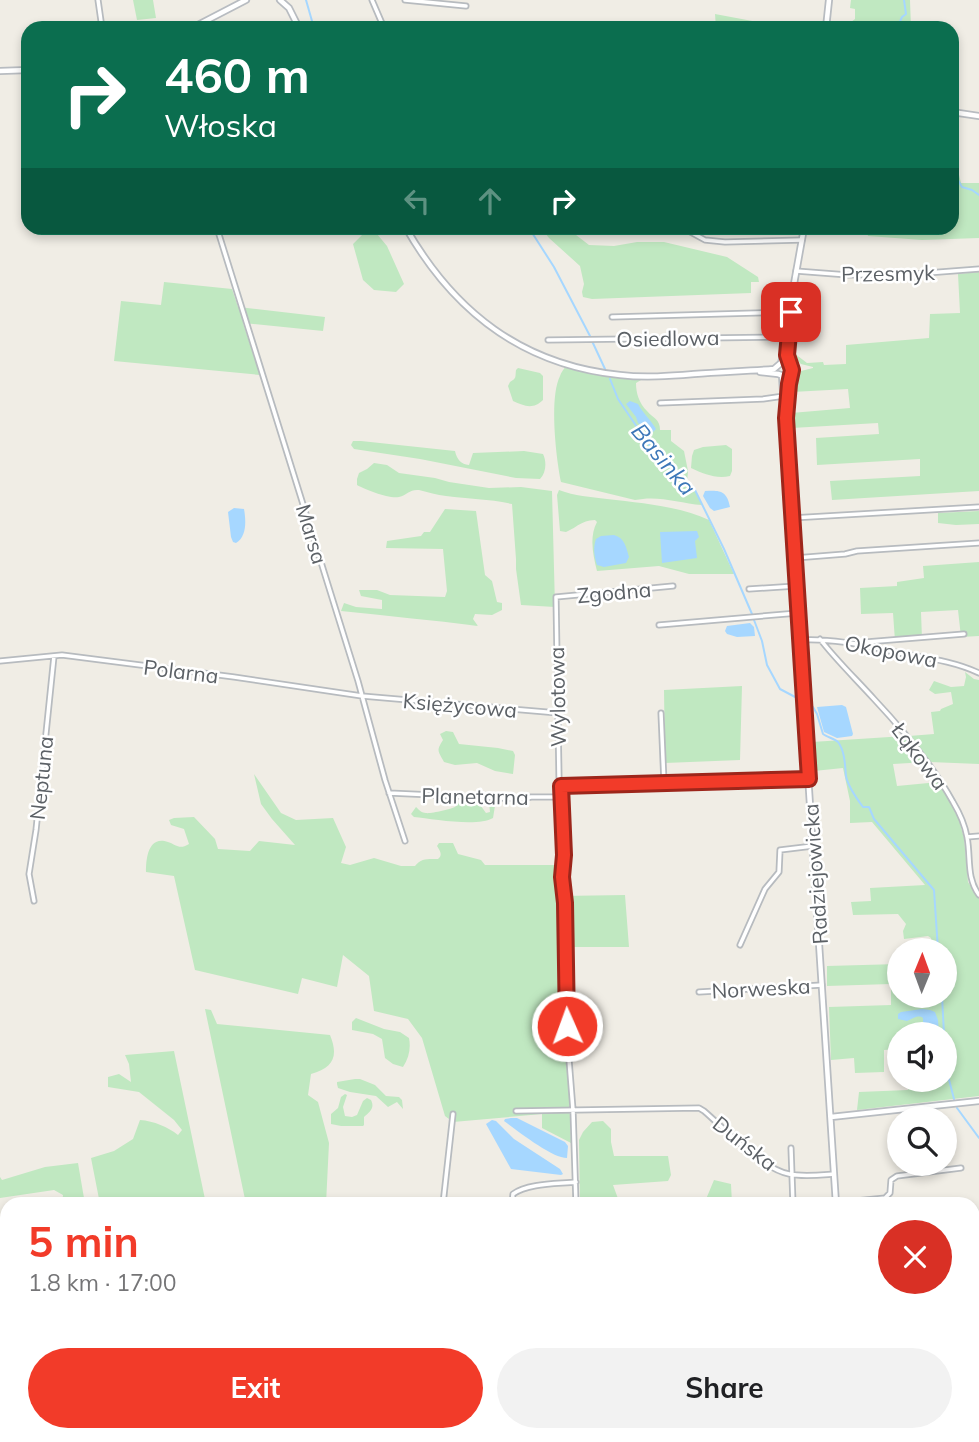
<!DOCTYPE html>
<meta charset="utf-8">
<style>
body{margin:0;font-family:Mulish,sans-serif;background:#f2f2f2;color:#202124;height:100vh;display:flex;flex-direction:column;font-size:26px;white-space:nowrap}
*{box-sizing:border-box;margin:0}
p{font-size:23px;color:#757577}
.icon{flex:none;width:38px;height:38px;fill:none;stroke:currentColor;stroke-width:2;stroke-linecap:round;stroke-linejoin:round}
.map{position:relative;flex:1;overflow:hidden}
.sheet{position:absolute;left:0px;top:1197px;width:980px;height:245px;display:flex;flex-direction:column;background:#fff;border-radius:21px 21px 0 0;box-shadow:0 4px 10px #0003}
.sheet>*{flex:none}
.hud{position:absolute;left:21px;top:21px;width:938px;height:214px;border-radius:21px;box-shadow:0 4px 10px #0003;background:#0b6e4f;color:#fff;overflow:hidden}
.needle{width:46px;rotate:1deg}
.controls{position:absolute;left:887px;top:938px;display:grid;gap:14px}
.controls a{display:grid;place-items:center;width:70px;height:70px;border-radius:50%;background:#fff;box-shadow:0 4px 10px #0003;font-size:35px}
.pin{position:absolute;display:grid;place-items:center;width:60px;height:60px;color:#fff;margin:-30px;border-radius:14px;box-shadow:0 4px 10px #0006}
.me{position:absolute;width:77px;margin:-38px;rotate:358deg;stroke-linejoin:round;filter:drop-shadow(0 0 5px #0008)}
.turn{display:flex;align-items:center;gap:24px;height:147px;padding:0 28px;font-size:32px}
.turn .icon{width:91px;height:91px;stroke-width:2.5}
.turn b{display:block;font-size:49px;line-height:60px}
.lanes{display:flex;align-items:center;height:66px;padding:0 28px;background:#0003;justify-content:center;gap:35px;direction:ltr}
.lanes .off{opacity:.35}
.round{display:grid;place-items:center;flex:none;width:74px;height:74px;border-radius:37px;background:#f2f2f2}
.overview{display:flex;align-items:center;justify-content:space-between;height:119px;padding:0 28px}
h1{font-size:42px;font-weight:700;line-height:52px;color:#f23b29}
.cta{display:flex;gap:14px;margin-top:auto;padding:14px 28px}
.cta a{flex:1;height:80px;border-radius:42px;background:#f23b29;color:#fff;font-size:28px;font-weight:700;line-height:80px;text-align:center}
.cta a+a{background:#f2f2f2;color:#202124}
.map>svg:first-child{display:block}
.green{fill:#c0e8c1}
.water{fill:#a6d7ff}
.lines{fill:none;stroke-linecap:round;stroke-linejoin:round}
.stream{stroke:#a6d7ff;stroke-width:2}
.street-casing{stroke:#b7bbbf;stroke-width:7}
.secondary-casing{stroke:#b8bcc1;stroke-width:8}
.street{stroke:#fff;stroke-width:3.5}
.secondary{stroke:#fff;stroke-width:4.5}
.route-casing{stroke:#9d261b;stroke-width:18}
.route{stroke:#f23b29;stroke-width:12}
.labels{text-anchor:middle;dominant-baseline:central;stroke-width:5;stroke-linejoin:round;paint-order:stroke}
.street-label{font-size:21px;fill:#5c6166;stroke:#fff}
.water-label{font-size:23px;font-style:italic;fill:#3c77b8;stroke:#fff}
</style>
<div class="map">
<svg width="979" height="1442" viewBox="0 0 979 1442">
<rect width="100%" height="100%" fill="#f0ede5"/>
<path class="green" d="M 133,0 L 153,0 L 156,18 L 137,20 Z
M 851,0 L 910,0 L 911,28 L 850,28 L 851,22 L 855,19 L 855,9 L 850,8 Z
M 715,14 L 763,23 L 762,28 L 716,28 Z
M 952,146 L 961,183 L 979,183 L 979,238 L 922,240 L 868,236 L 866,228 L 952,228 Z
M 356,228 L 372,228 L 387,246 L 404,284 L 396,292 L 374,290 L 363,280 L 353,244 L 362,235 L 351,231 Z
M 541,228 L 567,228 L 589,245 L 614,246 L 637,242 L 664,242 L 727,257 L 758,277 L 759,282 L 751,282 L 751,293 L 592,299 L 583,297 L 582,292 L 584,284 L 580,266 L 549,238 Z
M 979,272 L 979,491 L 832,500 L 830,481 L 920,476 L 920,459 L 817,465 L 816,438 L 879,434 L 878,423 L 792,428 L 791,413 L 850,408 L 848,389 L 792,392 L 794,383 L 801,371 L 813,368 L 813,367 L 801,364 L 792,355 L 794,353 L 807,363 L 823,362 L 824,365 L 846,364 L 846,345 L 929,338 L 930,314 L 960,313 L 958,274 Z
M 164,282 L 232,289 L 238,307 L 325,317 L 323,331 L 243,323 L 260,375 L 114,361 L 121,301 L 161,305 Z
M 566,366 L 608,375 L 641,380 L 636,383 C 636,393 639,403 647,411 C 653,418 660,419 660,430 L 671,430 L 671,441 L 684,451 L 688,471 L 687,482 L 694,488 L 702,505 C 679,503 658,495 635,500 L 561,482 C 556,457 549,398 560,376 C 561,372 564,369 566,366 Z
M 518,368 L 540,373 L 543,376 L 543,400 C 533,410 524,406 513,401 L 508,386 L 510,382 C 517,378 515,377 516,370 Z
M 353,441 L 361,441 L 455,451 C 457,460 461,464 469,465 L 473,453 L 524,451 L 543,454 C 547,462 546,473 540,479 L 516,478 L 420,459 L 354,449 L 351,445 Z
M 726,445 L 732,449 L 732,471 L 730,476 C 716,479 704,474 691,468 L 692,456 L 694,450 L 703,447 Z
M 374,463 L 387,465 L 399,473 L 435,478 L 449,482 L 489,488 L 521,487 L 552,491 L 555,607 L 521,605 L 516,569 L 516,559 L 512,504 C 490,499 469,499 446,496 C 437,495 428,492 419,490 C 410,489 407,495 399,497 C 389,499 366,490 357,485 L 357,479 L 359,473 L 367,469 Z
M 559,490 C 575,496 590,497 607,499 C 641,503 679,506 709,520 L 734,574 L 689,574 L 659,566 L 597,571 C 593,555 589,537 597,522 L 595,520 C 580,521 578,527 566,532 L 560,531 L 557,495 Z
M 445,509 L 476,511 L 485,575 L 492,581 L 497,602 L 502,603 L 502,610 L 492,615 L 475,614 L 473,619 L 478,626 C 432,620 387,616 341,611 L 344,603 L 356,607 L 382,609 L 382,600 L 361,596 L 359,590 L 377,590 L 390,595 L 445,597 L 447,591 L 443,549 L 386,548 L 387,541 L 421,536 L 424,532 L 430,532 Z
M 979,511 L 979,524 L 956,525 L 938,523 L 938,513 Z
M 979,562 L 979,636 L 961,637 L 958,610 L 921,612 L 922,639 L 895,641 L 893,613 L 861,614 L 860,588 L 897,586 L 897,582 L 924,578 L 923,566 Z
M 965,672 L 974,679 L 979,680 L 979,764 L 930,762 L 909,736 L 934,734 L 931,712 L 940,711 L 941,709 L 953,704 L 951,692 L 935,694 L 929,690 L 934,681 L 951,687 L 964,686 L 966,677 Z
M 742,686 L 740,760 L 665,763 L 664,690 Z
M 446,731 L 453,732 L 459,744 L 498,748 L 513,751 L 515,755 L 513,774 L 495,771 L 477,763 L 455,765 L 444,762 C 438,751 436,751 443,740 L 440,734 Z
M 905,736 L 927,762 L 893,764 L 897,786 L 939,782 L 952,805 L 959,820 L 964,838 L 968,882 L 979,899 L 979,1096 L 857,1110 L 859,1092 L 908,1090 L 908,1080 L 945,1080 L 945,1034 L 900,1034 L 899,1049 L 884,1050 L 884,1072 L 855,1073 L 854,1058 L 831,1060 L 829,1007 L 891,1005 L 891,984 L 827,986 L 827,966 L 899,964 L 900,996 L 945,996 L 945,950 L 932,950 L 931,938 L 928,936 L 904,939 L 903,931 L 906,924 L 898,914 L 853,915 L 851,902 L 871,901 L 870,888 L 925,885 L 872,822 L 850,823 L 850,801 L 843,768 L 814,771 L 812,742 Z
M 254,774 L 281,813 L 296,820 L 333,818 L 346,847 L 341,863 L 350,865 L 374,858 L 401,866 L 415,866 C 421,858 428,859 438,859 C 443,855 440,851 437,846 L 439,843 L 453,843 L 458,854 L 481,860 L 485,865 L 558,865 L 561,896 L 625,895 L 629,947 L 563,947 L 571,1143 L 542,1128 L 542,1114 L 453,1122 L 445,1116 L 422,1038 L 408,1019 L 374,1011 L 369,976 L 343,955 L 337,987 L 302,978 L 298,994 L 195,970 L 174,876 L 146,872 C 146,859 148,835 168,842 C 177,845 179,850 189,844 L 184,829 L 171,825 L 169,820 L 174,818 L 194,817 L 215,839 L 218,849 L 250,851 L 259,841 L 295,845 L 272,819 L 261,804 Z
M 464,799 L 478,802 L 486,813 L 490,812 L 489,803 L 494,803 L 495,806 L 493,818 C 478,827 432,819 414,817 L 411,814 L 416,807 C 419,810 422,813 426,813 C 430,814 451,809 455,807 C 458,804 460,801 464,799 Z
M 205,1009 L 211,1010 L 217,1024 L 330,1035 C 339,1057 333,1068 311,1074 L 308,1095 L 318,1102 L 329,1143 L 326,1204 L 246,1204 Z
M 356,1018 L 384,1029 L 400,1032 L 409,1038 C 411,1048 409,1058 403,1067 L 393,1064 L 385,1058 L 382,1039 L 373,1034 L 352,1030 L 352,1022 Z
M 174,1051 L 206,1204 L 100,1204 L 91,1158 L 114,1151 L 133,1139 L 140,1120 C 154,1121 168,1127 178,1135 L 182,1130 L 174,1120 L 139,1092 L 108,1087 L 108,1077 L 119,1074 L 131,1082 L 129,1064 L 125,1055 Z
M 355,1079 L 360,1079 L 375,1085 L 386,1096 L 399,1097 L 402,1100 L 403,1109 L 397,1102 L 388,1107 L 376,1096 L 350,1092 L 338,1088 L 337,1084 L 337,1082 Z
M 345,1094 L 347,1095 L 343,1107 L 345,1116 L 352,1117 L 357,1115 L 363,1101 L 367,1098 L 371,1100 C 375,1108 370,1112 364,1117 L 364,1125 L 363,1126 L 341,1126 L 331,1124 L 331,1114 L 338,1108 L 341,1097 Z
M 603,1121 L 611,1129 L 611,1142 L 614,1156 L 668,1156 L 671,1175 L 668,1181 L 613,1185 L 620,1204 L 607,1204 L 603,1198 L 592,1204 L 580,1204 L 579,1140 L 583,1132 L 592,1122 Z
M 78,1163 L 85,1204 L 62,1204 L 63,1195 L 54,1190 L 0,1198 L 0,1177 L 2,1180 L 45,1167 Z
M 714,1180 L 731,1184 L 732,1204 L 704,1204 Z
M 0,1231 L 4,1234 L 7,1234 L 7,1435 L 108,1435 L 108,1442 L 0,1442 Z
M 979,1397 L 979,1442 L 928,1442 L 926,1435 L 973,1435 L 973,1398 Z
M 234,1435 L 292,1435 L 290,1442 L 234,1442 Z
M 378,1435 L 497,1435 L 497,1442 L 379,1442 Z
M 669,1435 L 791,1435 L 793,1442 L 670,1442 Z"/>
<path class="water" d="M 630,401 L 638,404 C 642,412 651,420 656,429 L 652,433 C 646,431 644,426 638,423 L 636,417 L 626,404 Z
M 705,491 C 719,490 727,490 730,507 L 714,511 L 710,508 L 703,496 Z
M 234,508 L 244,509 C 246,520 247,537 236,543 L 233,542 L 231,537 L 228,512 Z
M 697,531 L 699,537 L 695,541 L 697,558 L 662,563 L 660,532 Z
M 614,535 C 625,538 626,547 629,557 L 626,563 L 604,567 L 597,565 C 594,556 593,548 596,539 L 601,536 Z
M 750,623 L 754,627 L 755,636 L 737,637 L 727,634 L 725,631 L 727,626 Z
M 842,705 L 846,707 L 853,734 L 852,736 L 837,738 L 824,732 L 817,707 Z
M 922,1009 L 930,1010 L 935,1012 L 938,1020 L 939,1034 L 925,1034 L 923,1032 L 923,1018 C 918,1014 912,1019 907,1021 L 898,1019 L 898,1014 L 901,1012 Z
M 511,1118 L 517,1118 L 565,1142 L 568,1146 L 567,1158 C 552,1158 518,1131 504,1121 L 505,1119 Z
M 492,1120 L 496,1121 L 514,1139 L 560,1169 L 563,1174 L 561,1175 L 511,1169 L 486,1124 Z"/>
<g class="lines">
<path class="stream" d="M 306,0 L 314,28
M 901,28 L 898,26 L 902,17 L 906,14 L 904,0
M 952,170 L 962,187 L 972,190 L 979,195
M 529,228 L 554,267 L 590,336
M 592,341 L 605,369
M 610,379 L 618,399 L 654,452 L 694,488 L 724,549 L 752,614
M 754,620 L 762,641 L 767,665 L 780,689 L 797,698
M 813,707 L 817,714 L 823,734 C 827,737 835,739 838,742 C 845,751 845,766 846,776 C 848,787 857,799 863,807 L 869,807 L 874,819 L 934,890 L 938,950
M 942,996 L 944,1034
M 945,1047 L 946,1068 L 954,1099
M 957,1108 L 979,1138"/>
<g class="street-casing">
<path id="street" d="M 98,0 L 102,28
M 372,0 L 384,28
M 405,0 L 466,6
M 217,228 L 358,681 L 385,780 L 405,841
M 683,228 L 705,240 L 725,242 L 802,240
M 796,271 L 848,275 L 901,275 L 979,269
M 612,317 L 791,312
M 548,340 L 788,337
M 660,403 L 763,399 L 784,396
M 792,518 L 979,507
M 795,558 L 845,554 L 857,551 L 979,543
M 749,589 L 796,586
M 659,625 L 798,613
M 820,639 C 836,660 856,679 874,699 C 904,731 932,764 953,802 C 959,812 965,826 967,837 C 971,858 966,877 979,895
M 800,640 C 834,638 866,646 899,653 C 926,658 954,661 979,673
M 864,646 L 866,642 L 964,634
M 0,661 L 62,655 L 234,677 L 362,696 L 558,713
M 661,713 L 664,783
M 561,786 L 808,779
M 389,793 L 523,799 L 531,797 L 561,797
M 967,837 L 979,836
M 34,901 L 29,874 L 36,830 L 54,656
M 740,945 L 765,889 L 779,872 L 780,850 L 813,846
M 699,992 L 822,985
M 516,1111 L 699,1108 L 704,1111 C 725,1129 762,1169 789,1174 C 803,1177 820,1175 834,1174
M 791,1148 L 793,1204
M 836,1203 L 885,1198 L 890,1193 L 891,1180 L 897,1176 L 961,1168
M 443,1204 L 453,1114
M 512,1204 L 513,1194 C 528,1183 558,1184 576,1182
M 576,1204 L 573,1110 L 568,1047 L 565,983 L 565,903 L 562,877 L 564,855 L 561,786 L 559,778 L 556,597 L 673,586
M 973,1225 L 979,1224
M 376,1435 L 376,1442
M 585,1435 L 585,1442"/>
</g>
<g class="secondary-casing">
<path id="secondary" d="M 280,0 L 289,8 L 299,28
M 192,28 L 246,0
M 826,28 L 829,0
M 0,71 L 28,70
M 952,112 L 979,116
M 406,228 C 454,312 522,365 620,375 C 645,378 670,376 694,374 C 721,372 747,371 774,369 L 781,363 L 787,340
M 787,362 L 790,364 L 792,369 L 787,403
M 789,363 L 787,340 L 794,284 L 804,228
M 760,372 L 778,374 L 784,376 L 790,373
M 782,376 L 836,1204
M 831,1117 L 979,1101
M 851,1435 L 851,1442"/>
</g>
<use href="#street" class="street"/>
<use href="#secondary" class="secondary"/>
</g>
<g class="lines">
<g class="route-casing">
<path id="route" d="M 567,1026 L 565,903 L 562,877 L 564,855 L 561,786 L 809,779 L 786,418 L 789,384 L 792,370 L 787,355 L 791,312"/>
</g>
<use href="#route" class="route"/>
</g>
<g class="labels">
<g class="street-label">
<text transform="translate(888 273) rotate(-1)">Przesmyk</text>
<text transform="translate(668 338) rotate(-1)">Osiedlowa</text>
<text transform="translate(312 534) rotate(73)">Marsa</text>
<text transform="translate(614 592) rotate(-5)">Zgodna</text>
<text transform="translate(891 651) rotate(11)">Okopowa</text>
<text transform="translate(181 671) rotate(7)">Polarna</text>
<text transform="translate(557 697) rotate(-91)">Wylotowa</text>
<text transform="translate(460 705) rotate(5)">Księżycowa</text>
<text transform="translate(920 756) rotate(53)">Łąkowa</text>
<text transform="translate(41 778) rotate(-84)">Neptuna</text>
<text transform="translate(475 796) rotate(1)">Planetarna</text>
<text transform="translate(815 874) rotate(-94)">Radziejowicka</text>
<text transform="translate(761 988) rotate(-3)">Norweska</text>
<text transform="translate(745 1143) rotate(38)">Duńska</text>
</g>
<g class="water-label">
<text transform="translate(664 459) rotate(50)">Basinka</text>
</g>
</g>
</svg>
<div class="controls">
<a><svg class="needle" viewBox="-14 -14 28 28"><path d="M0-13l5 13h-10z" fill="#e53935"/><path d="M0 13l5-13h-10z" fill="#757577"/></svg></a>
<a><svg class="icon" aria-label="sound" viewBox="0 0 24 24"><path d="M4 9h4l5-4v14l-5-4H4zM17 9q2 3 0 6"/></svg></a>
<a><svg class="icon" aria-label="search" viewBox="0 0 24 24"><circle cx="10" cy="10" r="6"/><path d="M15 15l6 6"/></svg></a>
</div>
<div class="pin" style="left:791px;top:312px;background:#d93025"><svg class="icon" aria-label="arrive" viewBox="0 0 24 24"><path d="M6 21V4h12l-3 4 3 4H6"/></svg></div>
<svg class="me" style="left:567px;top:1026px" viewBox="-20 -20 40 40"><circle r="17" fill="#f23b29" stroke="#fff" stroke-width="3"/><path d="M0-11L8 9 0 5-8 9z" fill="#fff"/></svg>
<div class="hud">
<div class="turn"><svg class="icon" aria-label="right" viewBox="0 0 24 24"><path d="M7 20v-9h11M14 6l5 5-5 5"/></svg><div><b>460 m</b>Włoska</div></div>
<div class="lanes"><svg class="icon off" aria-label="left" viewBox="0 0 24 24"><path d="M17 20v-9H6M10 6l-5 5 5 5"/></svg><svg class="icon off" aria-label="ahead" viewBox="0 0 24 24"><path d="M12 20V5M6 11l6-6 6 6"/></svg><svg class="icon" aria-label="right" viewBox="0 0 24 24"><path d="M7 20v-9h11M14 6l5 5-5 5"/></svg></div>
</div>
<section class="sheet">
<div class="overview"><div><h1>5 min</h1><p>1.8 km · 17:00</p></div><a class="round" style="background:#d93025;color:#fff"><svg class="icon" aria-label="close" viewBox="0 0 24 24"><path d="M6 6l12 12M18 6L6 18"/></svg></a></div>
<div class="cta"><a>Exit</a><a>Share</a></div>
</section>
</div>
